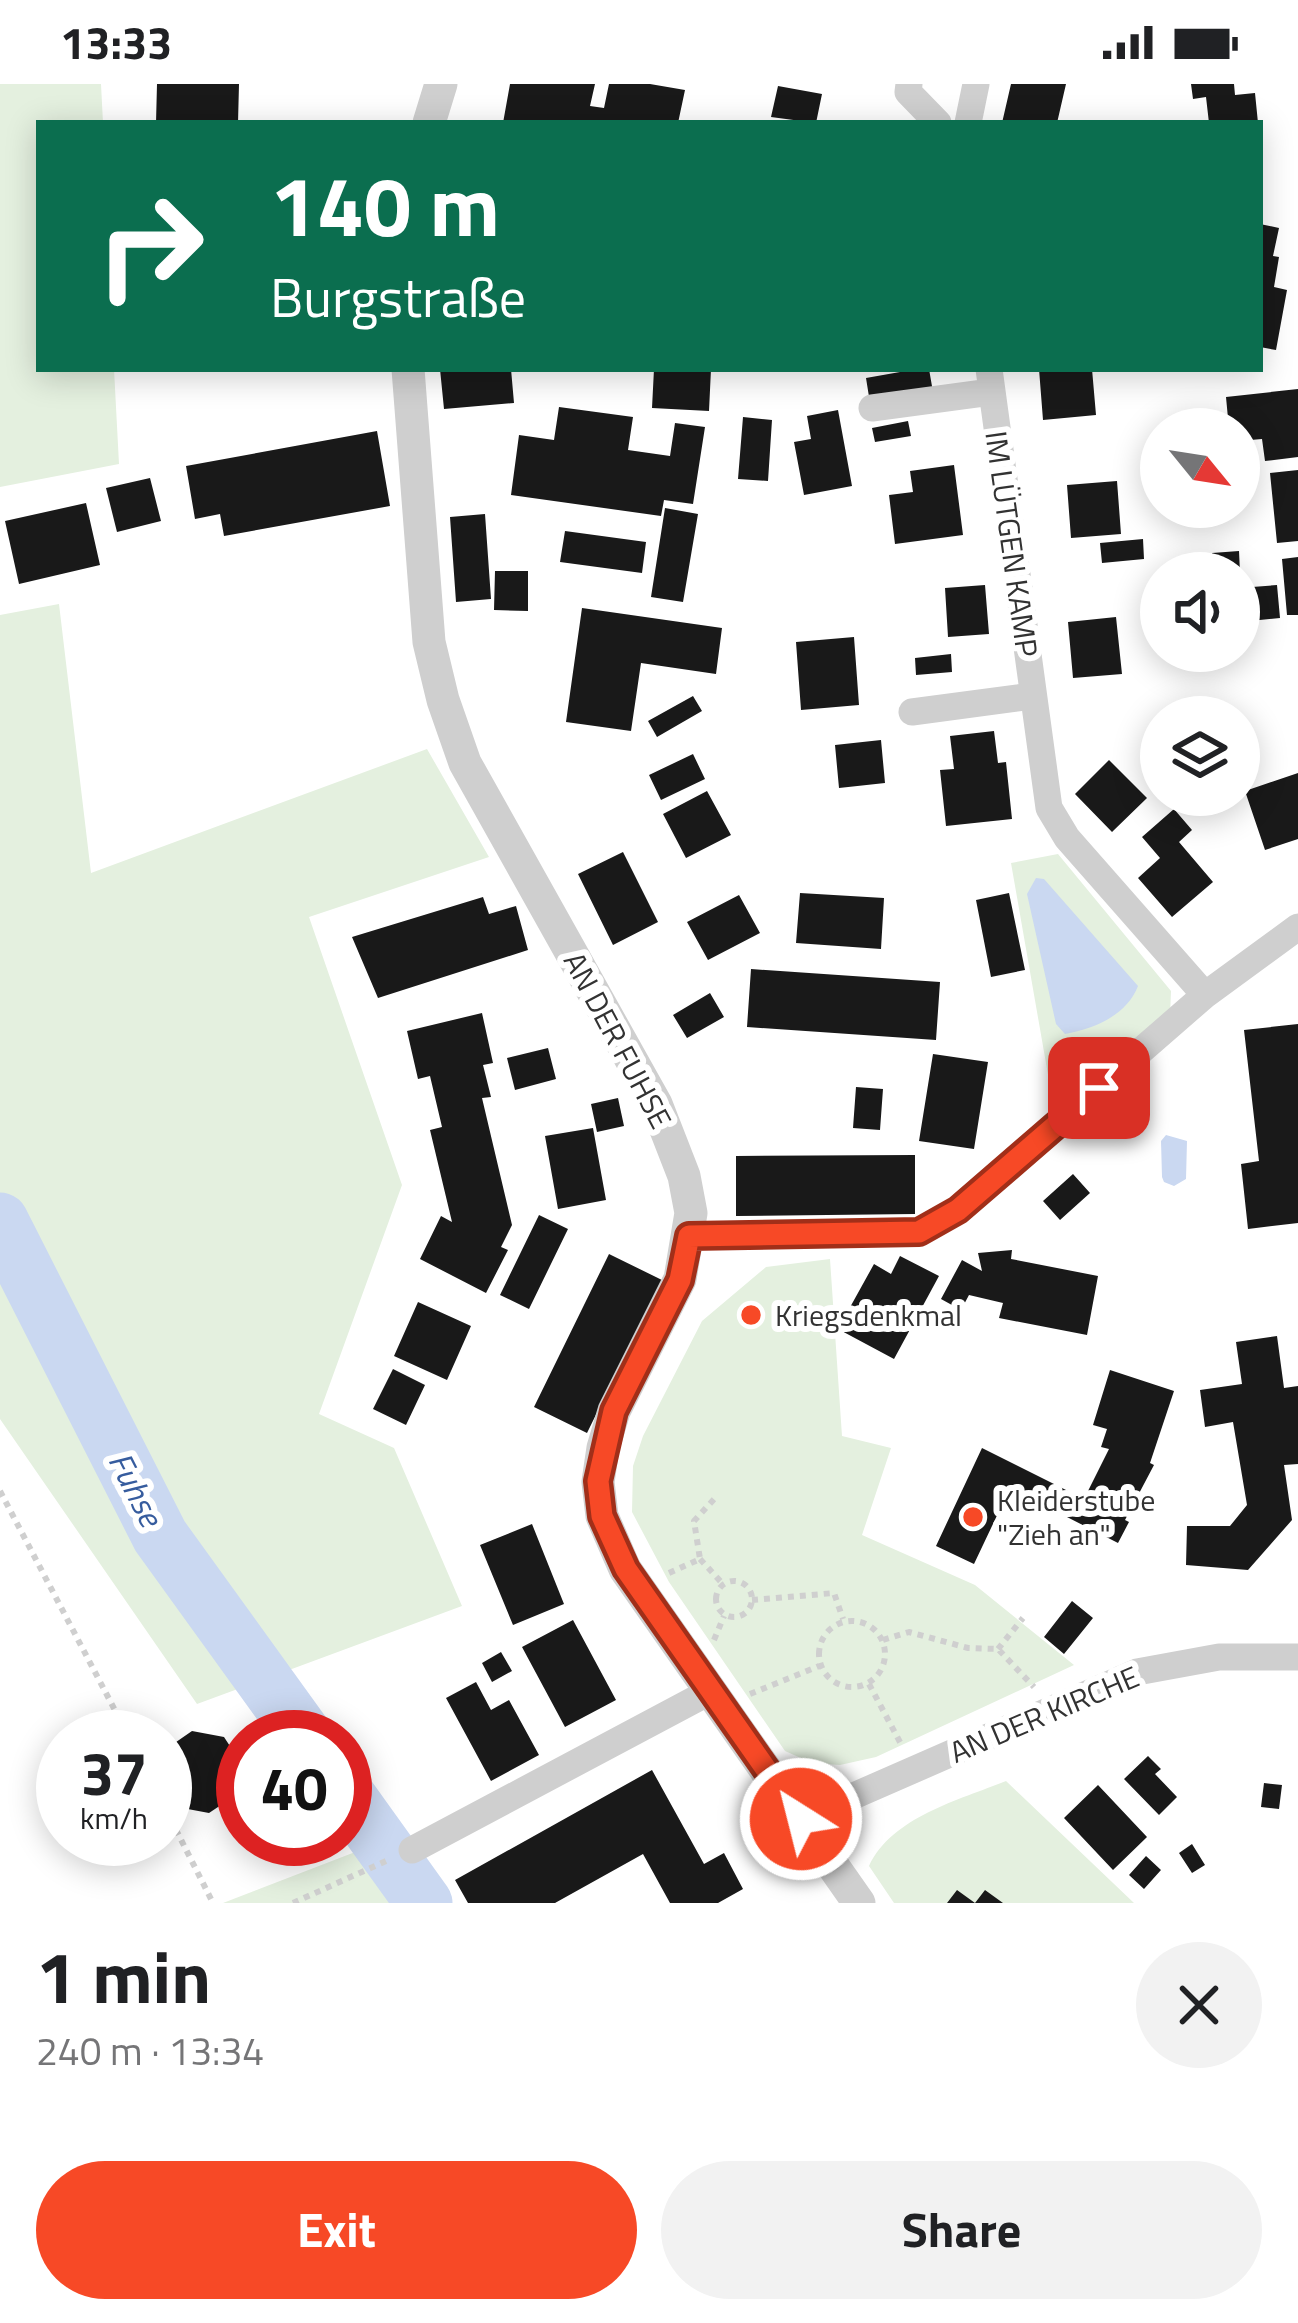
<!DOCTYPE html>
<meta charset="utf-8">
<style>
body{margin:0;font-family:"Titillium Web",sans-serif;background:#f2f2f2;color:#202124;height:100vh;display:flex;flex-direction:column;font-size:45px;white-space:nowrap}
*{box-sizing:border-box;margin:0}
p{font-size:39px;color:#757577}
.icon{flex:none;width:66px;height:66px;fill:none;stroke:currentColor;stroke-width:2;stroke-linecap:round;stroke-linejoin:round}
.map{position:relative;height:1819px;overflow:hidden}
.sheet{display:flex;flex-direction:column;background:#fff;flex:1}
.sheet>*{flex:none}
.hud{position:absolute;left:36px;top:36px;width:1227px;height:252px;border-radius:0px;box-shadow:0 6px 30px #0003;background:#0b6e4f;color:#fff;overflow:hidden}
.needle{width:78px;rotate:120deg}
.fabs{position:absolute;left:1140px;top:324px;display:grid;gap:24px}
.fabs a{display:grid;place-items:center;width:120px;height:120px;border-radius:50%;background:#fff;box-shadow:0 6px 30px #0003;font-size:60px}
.speed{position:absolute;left:36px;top:1626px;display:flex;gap:24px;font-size:60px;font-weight:700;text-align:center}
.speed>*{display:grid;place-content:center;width:156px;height:156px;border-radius:50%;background:#fff;box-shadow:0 6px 30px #0003;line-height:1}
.speed small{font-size:30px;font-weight:400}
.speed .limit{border:18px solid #d22;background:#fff;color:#111}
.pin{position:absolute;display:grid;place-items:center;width:102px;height:102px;color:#fff;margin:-51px;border-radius:24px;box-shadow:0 6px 18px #0006}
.me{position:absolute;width:132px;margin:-66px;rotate:324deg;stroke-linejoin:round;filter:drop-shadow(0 0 9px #0008)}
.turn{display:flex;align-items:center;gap:42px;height:252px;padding:0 36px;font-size:54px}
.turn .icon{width:156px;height:156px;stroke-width:2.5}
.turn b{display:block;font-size:84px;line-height:102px}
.round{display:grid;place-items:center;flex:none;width:126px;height:126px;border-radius:63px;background:#f2f2f2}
.headline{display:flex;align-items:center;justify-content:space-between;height:204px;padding:0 36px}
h1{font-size:72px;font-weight:700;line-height:90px}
.action{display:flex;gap:24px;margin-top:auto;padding:24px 36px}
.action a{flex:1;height:138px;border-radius:72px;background:#f74926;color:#fff;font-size:48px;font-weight:700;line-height:138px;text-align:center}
.action a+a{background:#f2f2f2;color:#202124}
.status{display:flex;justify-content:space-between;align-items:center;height:84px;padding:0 60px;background:#fff;direction:ltr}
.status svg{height:33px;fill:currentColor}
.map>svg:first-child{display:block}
.green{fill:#e4f0df}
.water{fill:#cad8f1}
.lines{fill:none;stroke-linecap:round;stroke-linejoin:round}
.river{stroke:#cad8f1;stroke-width:57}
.building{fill:#191919}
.path{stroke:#cfcfcf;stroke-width:6;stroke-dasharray:6 6;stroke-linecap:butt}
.minor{stroke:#cfcfcf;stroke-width:27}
.tertiary{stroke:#cfcfcf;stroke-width:33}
.route-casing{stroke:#a12f19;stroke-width:30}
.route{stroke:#f74926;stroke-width:21}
.poi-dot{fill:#f74926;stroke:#fff;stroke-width:4.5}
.labels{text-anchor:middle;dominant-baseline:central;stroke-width:12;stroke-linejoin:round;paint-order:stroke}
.street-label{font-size:30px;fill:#323232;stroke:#fff}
.poi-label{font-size:30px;fill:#323232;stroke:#fff;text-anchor:start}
.water-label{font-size:33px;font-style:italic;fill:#365c9e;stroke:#fff}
</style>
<div class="status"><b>13:33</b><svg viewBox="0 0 49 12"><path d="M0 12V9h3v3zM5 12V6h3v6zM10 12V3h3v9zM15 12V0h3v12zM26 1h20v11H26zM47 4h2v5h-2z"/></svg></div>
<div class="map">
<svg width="1298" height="1819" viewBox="0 0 1298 1819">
<rect width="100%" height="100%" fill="#fff"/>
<path class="green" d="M 0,0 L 101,0 L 103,39 L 39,39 L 39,285 L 114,285 L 119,380 L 0,403 Z
M 59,520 L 91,789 L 427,665 L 489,773 L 309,833 L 402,1101 L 319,1330 L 394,1364 L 462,1522 L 197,1620 L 0,1335 L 0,531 Z
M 1058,770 L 1171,907 L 1170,932 L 1054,1025 L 1011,779 Z
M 830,1175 L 842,1352 L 891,1364 L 862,1451 L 975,1501 L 1074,1581 L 876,1673 L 840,1681 L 812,1679 L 785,1667 L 669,1498 L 632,1428 L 633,1382 L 643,1352 L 702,1237 L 766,1183 Z
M 1006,1697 L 1134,1819 L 894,1819 L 869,1782 C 892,1733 959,1716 1006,1697 Z
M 363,1765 L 404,1819 L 223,1819 Z"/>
<path class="water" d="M 1036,794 L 1044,795 L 1138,902 C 1127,931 1094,945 1065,950 L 1056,940 L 1027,810 Z
M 1166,1051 L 1187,1057 L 1186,1095 L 1174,1102 L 1164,1098 L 1162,1093 L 1161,1057 Z"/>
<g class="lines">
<path class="river" d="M 0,1137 L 160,1452 L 305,1653
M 345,1709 L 424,1819"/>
</g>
<path class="building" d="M 157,0 L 239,0 L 238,39 L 156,39 Z
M 510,0 L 595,0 L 590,22 L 604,24 L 609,0 L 650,0 L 685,6 L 678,39 L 503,39 Z
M 1011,0 L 1066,0 L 1057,39 L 1002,39 Z
M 1191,0 L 1234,0 L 1235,11 L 1255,9 L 1258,39 L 1209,39 L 1206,13 L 1193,15 Z
M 778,2 L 822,10 L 816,39 L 771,33 Z
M 1260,140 L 1279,144 L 1273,172 L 1279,173 L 1274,203 L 1287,206 L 1276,266 L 1260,263 Z
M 440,285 L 511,285 L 514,319 L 444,325 Z
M 654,285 L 711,285 L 709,327 L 652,324 Z
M 900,285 L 929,285 L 933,308 L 870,319 L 866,294 L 900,288 Z
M 1039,285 L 1092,285 L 1096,331 L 1043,336 Z
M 1298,305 L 1298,373 L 1265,377 L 1262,355 L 1239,357 L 1239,345 L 1229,345 L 1226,313 Z
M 559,323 L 633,333 L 628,366 L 670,372 L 675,339 L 705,343 L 693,420 L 664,416 L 661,432 L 511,411 L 519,351 L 554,356 Z
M 838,326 L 852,402 L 804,411 L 794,358 L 811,355 L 807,332 Z
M 743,333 L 772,336 L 768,397 L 738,395 Z
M 908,337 L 911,352 L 875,358 L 872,344 Z
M 377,347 L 390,422 L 224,452 L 220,430 L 195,435 L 186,382 Z
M 954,381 L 963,451 L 895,460 L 889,411 L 913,408 L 910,387 Z
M 1298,386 L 1298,457 L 1277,459 L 1270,389 Z
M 150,394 L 161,437 L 117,448 L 106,404 Z
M 1117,397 L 1121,450 L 1071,454 L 1067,401 Z
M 86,419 L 100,481 L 19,500 L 5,437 Z
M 665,424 L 698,430 L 683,518 L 651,513 Z
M 485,430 L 491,515 L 456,518 L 450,433 Z
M 565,447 L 646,458 L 642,489 L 560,478 Z
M 1143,455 L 1144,475 L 1102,479 L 1100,459 Z
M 1239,467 L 1240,489 L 1213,489 L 1212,469 Z
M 1298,473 L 1298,531 L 1287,531 L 1282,475 Z
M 495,487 L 528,487 L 528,527 L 494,526 Z
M 985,501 L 989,550 L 948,553 L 945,504 Z
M 1277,501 L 1280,534 L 1240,538 L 1239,504 Z
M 582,524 L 722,544 L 716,590 L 641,579 L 631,647 L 566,638 Z
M 1116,533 L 1122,590 L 1073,594 L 1068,538 Z
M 854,553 L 859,621 L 801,626 L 796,558 Z
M 951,570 L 952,588 L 916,591 L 915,574 Z
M 693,612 L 702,627 L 657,653 L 648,637 Z
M 994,647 L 998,679 L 1006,678 L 1012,735 L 946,742 L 940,686 L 954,685 L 950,652 Z
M 881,656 L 885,699 L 839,704 L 835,661 Z
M 693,670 L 705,695 L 661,716 L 649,691 Z
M 1109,676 L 1147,714 L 1112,748 L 1075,710 Z
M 1298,689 L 1298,755 L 1265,766 L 1245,707 Z
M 707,707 L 731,751 L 686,774 L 663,730 Z
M 1174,725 L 1192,746 L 1179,758 L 1213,798 L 1172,833 L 1138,794 L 1160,774 L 1142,753 Z
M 623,768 L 658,838 L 613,861 L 578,790 Z
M 800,809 L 884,814 L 881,865 L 796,859 Z
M 1009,809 L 1025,886 L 991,893 L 976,816 Z
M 739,811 L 760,849 L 708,876 L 687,838 Z
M 483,813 L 489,830 L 516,822 L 528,866 L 378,914 L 352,853 Z
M 751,885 L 940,898 L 936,956 L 747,943 Z
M 710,909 L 724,933 L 687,954 L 673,931 Z
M 482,929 L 493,979 L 483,981 L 491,1013 L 482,1014 L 512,1141 L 501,1163 L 508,1166 L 486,1209 L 420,1175 L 441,1132 L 452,1138 L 430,1046 L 442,1043 L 430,992 L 418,995 L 407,947 Z
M 1298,940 L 1298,1139 L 1248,1145 L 1241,1080 L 1259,1077 L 1244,946 Z
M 548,964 L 556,995 L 515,1006 L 507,974 Z
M 933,970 L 988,978 L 974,1065 L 919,1057 Z
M 856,1003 L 883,1005 L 880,1046 L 853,1044 Z
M 618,1014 L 624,1042 L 597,1048 L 591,1020 Z
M 593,1044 L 606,1116 L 558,1125 L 545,1052 Z
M 915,1071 L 915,1130 L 736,1132 L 736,1072 Z
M 1073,1090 L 1090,1109 L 1060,1136 L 1043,1117 Z
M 539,1131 L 568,1145 L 529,1225 L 500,1211 Z
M 1012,1166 L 1011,1175 L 1098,1192 L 1087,1251 L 999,1234 L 1003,1219 L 969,1211 L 961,1226 L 941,1215 L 962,1176 L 982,1187 L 978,1169 Z
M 609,1170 L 662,1196 L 587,1349 L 534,1323 Z
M 900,1172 L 939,1192 L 894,1275 L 838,1245 L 874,1180 L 891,1190 Z
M 418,1218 L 471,1242 L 447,1296 L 394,1272 Z
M 1277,1252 L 1284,1304 L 1298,1302 L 1298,1380 L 1284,1381 L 1292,1436 L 1248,1486 L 1186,1481 L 1187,1442 L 1230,1442 L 1247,1421 L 1233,1338 L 1205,1343 L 1200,1306 L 1242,1300 L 1236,1258 Z
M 393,1285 L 425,1301 L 406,1341 L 373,1325 Z
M 1110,1286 L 1174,1307 L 1150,1379 L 1154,1381 L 1125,1436 L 1129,1438 L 1118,1459 L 1010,1404 L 974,1480 L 936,1462 L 982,1364 L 1084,1415 L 1109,1365 L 1101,1363 L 1107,1345 L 1093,1341 Z
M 532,1440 L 564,1520 L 513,1541 L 480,1461 Z
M 1072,1517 L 1093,1534 L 1064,1570 L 1044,1553 Z
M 573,1536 L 616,1616 L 565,1643 L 522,1563 Z
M 501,1568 L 512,1587 L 492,1598 L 482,1579 Z
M 476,1598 L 491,1626 L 509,1616 L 539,1671 L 491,1697 L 446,1614 Z
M 192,1647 L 224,1653 L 241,1679 L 236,1711 L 209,1729 L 177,1723 L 165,1705 L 166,1665 Z
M 1148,1672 L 1161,1685 L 1155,1690 L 1177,1713 L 1159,1731 L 1124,1695 Z
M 652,1686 L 704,1780 L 724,1769 L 743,1805 L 718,1819 L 670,1819 L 643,1770 L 555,1819 L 468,1819 L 455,1796 Z
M 1264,1699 L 1282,1701 L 1279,1725 L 1261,1723 Z
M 1098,1701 L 1147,1753 L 1113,1786 L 1064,1734 Z
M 1192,1760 L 1205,1781 L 1192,1789 L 1179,1769 Z
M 1146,1772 L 1161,1786 L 1144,1805 L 1129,1791 Z
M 957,1806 L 975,1819 L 985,1806 L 1003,1819 L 947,1819 Z"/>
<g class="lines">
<path class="path" d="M 0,1407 L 129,1653
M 700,1475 L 722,1499
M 669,1489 L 700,1475 L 694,1437 L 716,1413
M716 1515a18 18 0 1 1 36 0a18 18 0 1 1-36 0Z
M 752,1516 L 834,1509 L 843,1535
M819 1570a33 33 0 1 1 66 0a33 33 0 1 1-66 0Z
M 714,1556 L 724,1532
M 883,1556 L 909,1548 L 968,1564 L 998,1565 L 1034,1603
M 998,1565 L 1023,1534
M 869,1600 L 901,1660
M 750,1610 L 819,1582
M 165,1724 L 213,1819
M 293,1819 L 386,1777"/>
<path class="minor" d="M 909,0 L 908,8 L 938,39
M 968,39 L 976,0
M 989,285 L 1049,724 L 1067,754 L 1205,911
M 872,324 L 991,308
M 912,628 L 1032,612
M 689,1152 L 919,1148 L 958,1126 L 1205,911 L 1298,843
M 801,1735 L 1137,1588 L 1219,1573 L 1298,1573
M 412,1766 L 709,1608"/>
<path class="tertiary" d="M 429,39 L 441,0
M 408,285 L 429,558 L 443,616 L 465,679 L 656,1020 L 684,1092 L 691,1129 L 680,1195 L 614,1327 L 603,1364 L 598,1398 L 602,1432 L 625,1485 L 859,1819"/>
</g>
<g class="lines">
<g class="route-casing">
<path id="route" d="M 801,1735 L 626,1485 L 602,1432 L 598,1397 L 614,1327 L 680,1196 L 689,1152 L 919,1148 L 958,1126 L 1099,1004"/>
</g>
<use href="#route" class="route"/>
</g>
<g class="poi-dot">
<circle cx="751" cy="1231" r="12"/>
<circle cx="973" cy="1433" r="12"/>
</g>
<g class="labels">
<g class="street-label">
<text transform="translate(1012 460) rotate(82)">IM LÜTGEN KAMP</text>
<text transform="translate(618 956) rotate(62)">AN DER FUHSE</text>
<text transform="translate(1044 1630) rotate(-23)">AN DER KIRCHE</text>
</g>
<g class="poi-label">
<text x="775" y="1231">Kriegsdenkmal</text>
<text x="997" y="1416">Kleiderstube<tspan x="997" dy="34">"Zieh an"</tspan></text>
</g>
<g class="water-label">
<text transform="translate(136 1405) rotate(63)">Fuhse</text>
</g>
</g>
</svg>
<div class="fabs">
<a><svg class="needle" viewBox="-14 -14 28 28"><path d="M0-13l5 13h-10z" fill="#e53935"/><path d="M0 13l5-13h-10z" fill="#757577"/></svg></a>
<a><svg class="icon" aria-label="sound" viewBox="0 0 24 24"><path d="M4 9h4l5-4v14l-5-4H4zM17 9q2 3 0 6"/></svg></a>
<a><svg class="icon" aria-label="layers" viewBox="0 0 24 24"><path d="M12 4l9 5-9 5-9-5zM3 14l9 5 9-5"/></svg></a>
</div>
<div class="speed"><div>37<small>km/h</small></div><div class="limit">40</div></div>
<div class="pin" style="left:1099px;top:1004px;background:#d93025"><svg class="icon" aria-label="arrive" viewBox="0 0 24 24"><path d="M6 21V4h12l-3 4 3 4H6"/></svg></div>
<svg class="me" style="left:801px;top:1735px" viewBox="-20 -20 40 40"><circle r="17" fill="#f74926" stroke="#fff" stroke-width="3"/><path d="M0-11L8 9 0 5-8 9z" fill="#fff"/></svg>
<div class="hud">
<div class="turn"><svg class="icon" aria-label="right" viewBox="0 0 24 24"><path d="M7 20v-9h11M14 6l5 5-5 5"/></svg><div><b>140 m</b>Burgstraße</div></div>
</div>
</div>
<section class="sheet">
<div class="headline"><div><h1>1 min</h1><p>240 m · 13:34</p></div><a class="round"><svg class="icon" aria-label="close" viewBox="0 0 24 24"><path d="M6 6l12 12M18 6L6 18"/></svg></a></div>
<div class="action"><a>Exit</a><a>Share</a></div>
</section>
